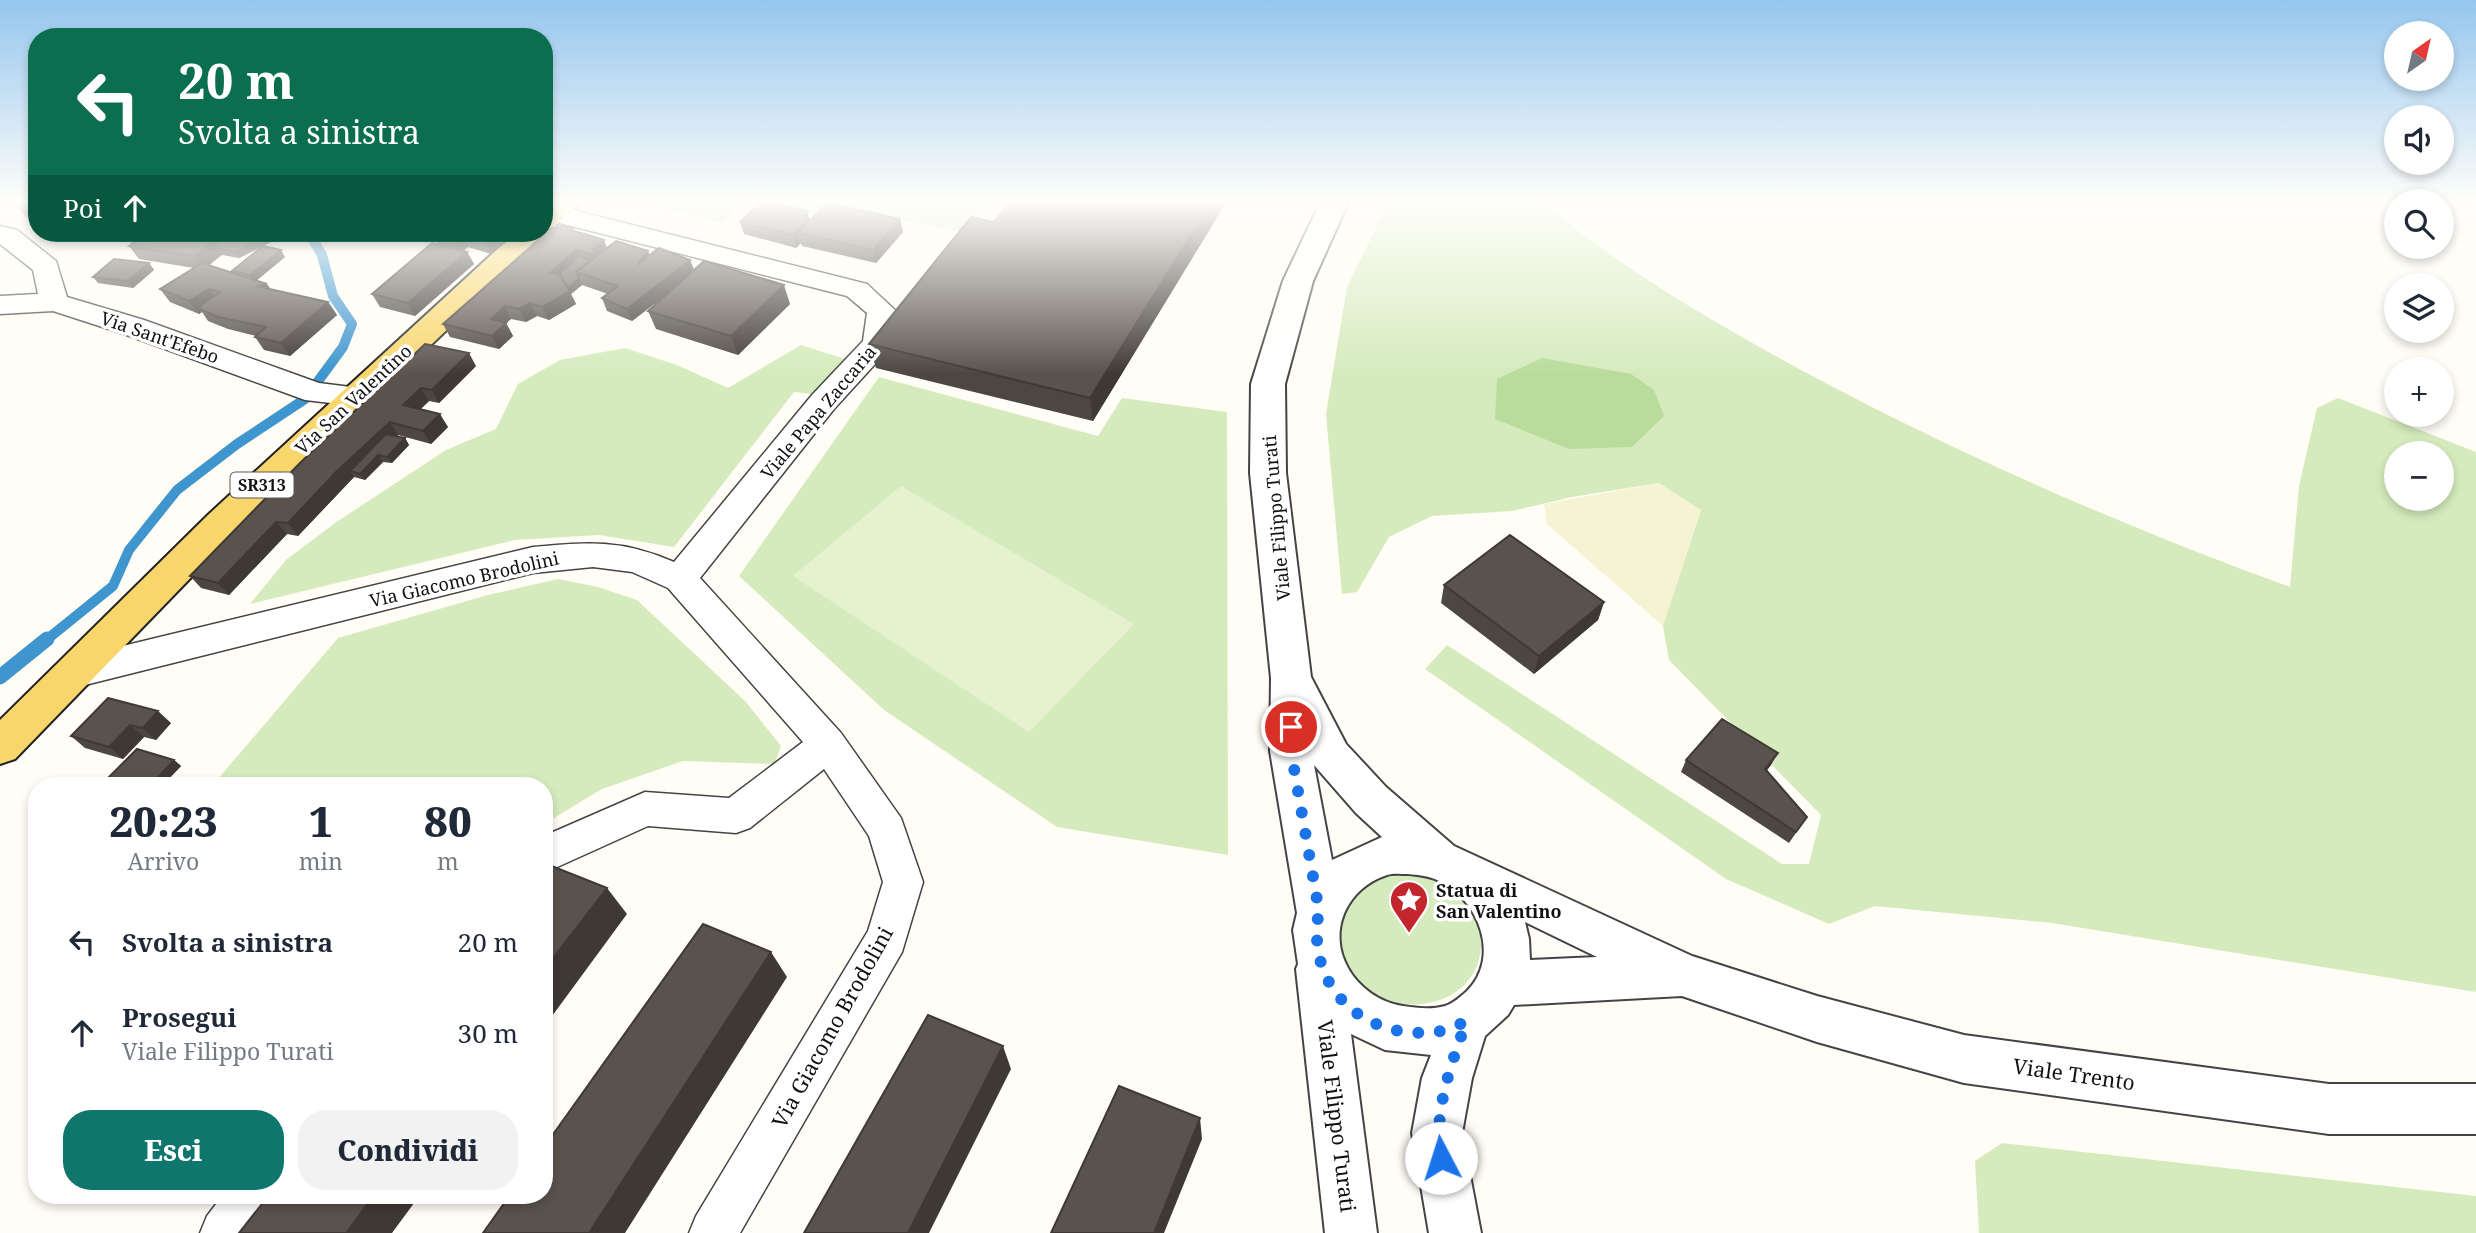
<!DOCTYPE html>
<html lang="it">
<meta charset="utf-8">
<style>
body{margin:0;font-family:"Noto Serif",serif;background:#f2f2f3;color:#1f2937;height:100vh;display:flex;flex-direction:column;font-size:26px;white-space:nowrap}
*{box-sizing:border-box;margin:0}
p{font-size:23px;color:#747a83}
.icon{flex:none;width:38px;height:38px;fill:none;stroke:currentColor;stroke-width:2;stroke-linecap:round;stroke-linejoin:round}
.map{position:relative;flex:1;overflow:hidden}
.side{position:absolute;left:28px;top:777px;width:525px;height:427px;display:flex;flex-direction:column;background:#fff;border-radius:28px;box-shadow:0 4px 10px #0003}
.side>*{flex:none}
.banner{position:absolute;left:28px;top:28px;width:525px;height:214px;border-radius:28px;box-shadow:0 4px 10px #0003;background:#0b6e4f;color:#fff;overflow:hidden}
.needle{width:46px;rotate:34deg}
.tools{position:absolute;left:2384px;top:21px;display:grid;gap:14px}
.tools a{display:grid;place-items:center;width:70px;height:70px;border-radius:50%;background:#fff;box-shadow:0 4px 10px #0003;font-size:35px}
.pin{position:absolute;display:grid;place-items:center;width:60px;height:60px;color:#fff;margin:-30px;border:4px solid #fff;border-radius:50%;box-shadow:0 2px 7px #0007}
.me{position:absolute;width:77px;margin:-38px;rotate:355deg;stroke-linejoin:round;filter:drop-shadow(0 0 5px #0008)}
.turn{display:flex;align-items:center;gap:24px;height:147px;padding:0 35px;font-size:32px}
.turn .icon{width:91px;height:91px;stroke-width:2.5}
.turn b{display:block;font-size:49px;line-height:60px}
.then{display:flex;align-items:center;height:66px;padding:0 35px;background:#0003;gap:14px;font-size:26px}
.eta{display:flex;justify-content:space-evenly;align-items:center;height:119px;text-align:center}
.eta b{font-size:42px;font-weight:800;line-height:49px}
.primary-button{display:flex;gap:14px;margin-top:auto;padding:14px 35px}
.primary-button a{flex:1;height:80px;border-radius:28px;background:#0f766e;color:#fff;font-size:28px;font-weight:800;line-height:80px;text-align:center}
.primary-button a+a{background:#f2f2f3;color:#1f2937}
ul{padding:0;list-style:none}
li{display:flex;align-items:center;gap:21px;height:91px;padding:0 35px}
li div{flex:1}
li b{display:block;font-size:26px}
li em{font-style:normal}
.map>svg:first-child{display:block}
.farmland{fill:#f6f3d4}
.green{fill:#d5ebbd;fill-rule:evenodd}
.forest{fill:#b9dc9c}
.pitch{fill:#e6f2cf}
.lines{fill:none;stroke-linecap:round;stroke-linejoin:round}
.stream-far1{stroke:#3f96cf;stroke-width:10}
.stream{stroke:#3f96cf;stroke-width:15}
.minor-casing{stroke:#444;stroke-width:3}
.tertiary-casing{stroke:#444;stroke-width:4}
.primary-casing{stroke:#222;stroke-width:4}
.minor{fill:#fff;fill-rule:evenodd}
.tertiary{fill:#fff;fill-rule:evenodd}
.primary{fill:#f9d66b;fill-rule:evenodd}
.wall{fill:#4d4742}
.shaded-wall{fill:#3f3936}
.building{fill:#5a524d;stroke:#3f3936;stroke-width:2}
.route{stroke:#1a73e8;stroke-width:12;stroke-dasharray:0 21.6}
.labels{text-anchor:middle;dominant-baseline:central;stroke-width:7;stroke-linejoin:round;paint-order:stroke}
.shield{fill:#fff;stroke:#585858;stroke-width:2}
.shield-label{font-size:16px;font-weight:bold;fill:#111}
.street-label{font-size:18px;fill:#111;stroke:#fff}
.poi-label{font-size:18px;font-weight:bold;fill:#111;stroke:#fff;text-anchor:start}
.near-street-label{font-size:21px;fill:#111;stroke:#fff}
</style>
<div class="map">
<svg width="2476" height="1233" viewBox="0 0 2476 1233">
<rect width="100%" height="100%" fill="#fffdf5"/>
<path class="farmland" d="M 1659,483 L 1701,509 L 1663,626 L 1547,524 L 1544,504 Z"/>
<path class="green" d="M 638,201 L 746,201 L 722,223 Z
M 771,201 L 992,201 L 966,232 L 831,208 L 819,215 Z
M 1389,201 L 1541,201 C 1625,272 1720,326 1816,378 C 1969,459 2128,528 2290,587 L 2299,486 L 2317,408 L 2338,398 L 2476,452 L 2476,992 L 2052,923 L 1875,906 L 1829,924 L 1726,879 L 1425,669 L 1447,645 L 1782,864 L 1809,864 L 1821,815 L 1669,660 L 1663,626 L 1701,510 L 1659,483 L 1572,497 L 1512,511 L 1432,516 L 1389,537 L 1357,592 L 1342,594 L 1326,414 L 1347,287 ZM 2396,453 L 2441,453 L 2441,499 L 2396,499 Z
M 801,345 L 845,359 L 811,394 L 794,392 L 674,547 L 599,535 L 515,540 L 250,604 L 286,560 L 335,523 L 446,450 L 496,429 L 518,384 L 560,360 L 625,348 L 677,365 L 728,388 Z
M 879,377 L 1098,436 L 1122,398 L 1227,412 L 1228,855 L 1057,827 L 884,710 L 739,576 Z
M 558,579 L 598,587 L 637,600 L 745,701 L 781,746 L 775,764 L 683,761 L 602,789 L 544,824 L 544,786 L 212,786 L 338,638 L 488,595 Z
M 1385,872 C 1398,873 1414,872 1427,875 C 1468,882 1494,936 1474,972 C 1445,1024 1351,1011 1338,951 C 1336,945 1338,936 1338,930 C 1339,917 1339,905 1348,895 C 1357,885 1374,879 1385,872 Z
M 2002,1143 L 2476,1196 L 2476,1233 L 1979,1233 L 1975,1161 Z"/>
<path class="forest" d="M 1542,358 L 1631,374 L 1654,390 L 1664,416 L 1632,447 L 1569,449 L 1495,419 L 1497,379 Z"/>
<path class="pitch" d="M 901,486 L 1134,624 L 1029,732 L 793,576 Z"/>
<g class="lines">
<path class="stream-far1" d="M 45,641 L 113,586 L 129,550 L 177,490 L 237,444 L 305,399 L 343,347 L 352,324 L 333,296 L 322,255 L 309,233"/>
<path class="stream" d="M 0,677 L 47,639"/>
<g class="minor-casing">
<path id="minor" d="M 553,205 L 867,284 L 896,311 L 892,344 L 887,351 L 834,409 L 700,578 L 841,733 L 901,818 L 923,882 L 902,952 L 740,1233 L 689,1233 L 696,1216 L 868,931 L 883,882 L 869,836 L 824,769 L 750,828 L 736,833 L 648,826 L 544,873 L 544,836 L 645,792 L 729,798 L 803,742 L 668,588 L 632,572 L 593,567 L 533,573 L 73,688 L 60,683 L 55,673 L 60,663 L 73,658 L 533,547 C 589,542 621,539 674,562 L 812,395 L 863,341 L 867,313 L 847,296 L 544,219 L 544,207 Z
M 0,226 L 17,230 L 56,261 L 67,297 L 144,320 L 319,383 L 367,389 L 371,396 L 367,403 L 356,406 L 305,400 L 124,334 L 53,311 L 0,314 L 0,296 L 38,294 L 33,270 L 0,244 Z
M 223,1195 L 276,1195 L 270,1212 L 254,1233 L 200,1233 L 207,1216 Z"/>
</g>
<g class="tertiary-casing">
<path id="tertiary" d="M 1321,201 L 1349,201 L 1313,281 L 1285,384 L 1286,473 L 1311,677 L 1346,744 L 1386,787 L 1454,846 L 1692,956 L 1817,996 L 1964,1035 L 2329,1084 L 2476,1084 L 2476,1134 L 2329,1134 L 1964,1083 L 1817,1042 L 1682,996 L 1514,1005 L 1508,1015 L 1485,1036 L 1472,1078 L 1462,1133 L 1481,1233 L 1429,1233 L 1412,1133 L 1422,1078 L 1431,1055 L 1385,1050 L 1351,1034 L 1377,1233 L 1325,1233 L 1296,969 L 1298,964 L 1293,930 L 1297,913 L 1270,751 L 1271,678 L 1250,473 L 1251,384 L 1283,281 ZM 1314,765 L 1356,813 L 1382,837 L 1332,860 ZM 1408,874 C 1418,875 1430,876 1439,881 C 1479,900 1501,957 1467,991 C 1460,997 1454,1003 1445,1006 C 1431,1010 1417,1008 1403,1006 C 1381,1003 1359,988 1348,968 C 1327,931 1347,888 1387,875 C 1393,873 1401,874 1408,874 ZM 1525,922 L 1597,957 L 1530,960 L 1529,939 Z"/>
</g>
<g class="primary-casing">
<path id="primary" d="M 550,201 L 582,201 L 554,227 L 545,230 L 547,233 L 542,239 L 235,532 L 15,759 L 0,764 L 0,720 L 209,514 L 515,233 L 544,233 L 544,206 Z"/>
</g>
<use href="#minor" class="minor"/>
<use href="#tertiary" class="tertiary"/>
<use href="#primary" class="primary"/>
</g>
<path class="wall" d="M 13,201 L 37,201 L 37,219 L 26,217 Z
M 1011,201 L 1227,201 L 1093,421 L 876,368 L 869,344 L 994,222 Z
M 900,219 L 903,232 L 876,263 L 802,246 L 801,243 L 796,248 L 744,234 L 740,222 Z
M 556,229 L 575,232 L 607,248 L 650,255 L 690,260 L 694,270 L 790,304 L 738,355 L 656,329 L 648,311 L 664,296 L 632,321 L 607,311 L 602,298 L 608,294 L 582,285 L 571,294 L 576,304 L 549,320 L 537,316 L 526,322 L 511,319 L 506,323 L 513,336 L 499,349 L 450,337 L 443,324 Z
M 104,233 L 134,233 L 128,238 Z
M 145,233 L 223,233 L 225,235 L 228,233 L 281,233 L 283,236 L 239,258 L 222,255 L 209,265 L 233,273 L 232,271 L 285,257 L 256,280 L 271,289 L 328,302 L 337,315 L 290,356 L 264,350 L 255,337 L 256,336 L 228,329 L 208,321 L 202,312 L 199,314 L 170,302 L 160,289 L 194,268 L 139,259 L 129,246 Z
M 437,233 L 518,233 L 491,254 L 468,247 L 463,251 L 467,252 L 474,264 L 415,316 L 380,307 L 372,294 L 438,245 L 433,235 Z
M 149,263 L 154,270 L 133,288 L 98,283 L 93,277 Z
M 425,344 L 476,366 L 439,403 L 429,401 L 420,409 L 448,427 L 431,444 L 398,435 L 397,437 L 405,438 L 409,445 L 392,463 L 383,462 L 365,480 L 354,477 L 298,536 L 287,534 L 229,595 L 201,588 L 190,576 Z
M 1444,585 L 1604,602 L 1598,620 L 1534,674 L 1441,603 Z
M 108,698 L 171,723 L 156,740 L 144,737 L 123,759 L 85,748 L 71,736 Z
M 174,760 L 181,766 L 162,786 L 117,786 L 114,785 L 107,779 Z
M 1686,760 L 1771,765 L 1767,770 L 1807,817 L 1789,843 L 1681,772 Z"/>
<path class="shaded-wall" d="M 1212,201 L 1227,201 L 1093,421 L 1090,398 Z
M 807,211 L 813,231 L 798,233 L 801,243 L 796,248 L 793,235 L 801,217 Z
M 900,219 L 903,232 L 876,263 L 873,250 Z
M 124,233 L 134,233 L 128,238 Z
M 211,233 L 223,233 L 225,236 L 217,248 L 222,254 L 205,269 L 195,256 Z
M 272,233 L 281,233 L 283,236 L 239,258 L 234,252 Z
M 495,233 L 518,233 L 491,254 L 484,241 Z
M 461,234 L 468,247 L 459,254 L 452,241 Z
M 604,240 L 609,253 L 601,269 L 593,249 Z
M 281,250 L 285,257 L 255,282 L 250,275 Z
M 576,250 L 582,263 L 562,281 L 550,273 Z
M 648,251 L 653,263 L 637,265 Z
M 467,252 L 474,264 L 415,316 L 408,303 Z
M 690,260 L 695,273 L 632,321 L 627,309 Z
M 149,263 L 154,270 L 133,288 L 128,281 Z
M 579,279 L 582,285 L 571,294 L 576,304 L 549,320 L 542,307 Z
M 267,284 L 276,297 L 256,286 Z
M 784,285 L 790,304 L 738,355 L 731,336 Z
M 209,289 L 218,302 L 198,308 L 202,312 L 199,314 L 189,301 Z
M 328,302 L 337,315 L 290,356 L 281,343 Z
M 530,303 L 537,316 L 526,322 L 519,309 Z
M 505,306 L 511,319 L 506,323 L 513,336 L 499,349 L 492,336 L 491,319 Z
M 469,353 L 476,366 L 439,403 L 432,390 Z
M 421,388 L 429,401 L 412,418 L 403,405 Z
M 440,414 L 448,427 L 431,444 L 423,431 Z
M 390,422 L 398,435 L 358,473 L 350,471 L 354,477 L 298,536 L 288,523 L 337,471 Z
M 405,438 L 409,445 L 392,463 L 387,457 Z
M 378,455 L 383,462 L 365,480 L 360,474 Z
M 276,522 L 287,534 L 229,595 L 218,583 Z
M 1604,602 L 1598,620 L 1534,674 L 1539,656 Z
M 158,711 L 171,723 L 156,740 L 143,728 Z
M 130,725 L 144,737 L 123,759 L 109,747 Z
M 1778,753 L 1771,765 L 1759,780 L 1765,769 Z
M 174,760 L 181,766 L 162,786 L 150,786 Z
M 607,888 L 627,914 L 544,1027 L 544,970 Z
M 771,952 L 787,977 L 625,1233 L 589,1233 Z
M 1003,1046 L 1011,1069 L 929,1233 L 908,1233 Z
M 1200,1118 L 1202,1139 L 1164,1233 L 1154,1233 Z
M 374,1195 L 420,1195 L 392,1233 L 346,1233 Z"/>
<path class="building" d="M 24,201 L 37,201 L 37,204 Z
M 761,201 L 766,201 L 807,211 L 801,217 L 809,219 L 793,235 L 740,222 Z
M 1011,201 L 1212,201 L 1090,398 L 869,344 L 971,217 L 994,222 Z
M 827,203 L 900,219 L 873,250 L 798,233 Z
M 562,225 L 574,228 L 571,230 L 604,240 L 593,249 L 596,256 L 576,250 L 550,273 L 559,274 L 570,291 L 542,307 L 530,303 L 519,309 L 505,306 L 491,319 L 506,323 L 492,336 L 443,324 L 552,228 L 556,229 Z
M 145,233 L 211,233 L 206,240 L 213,242 L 195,256 L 129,246 Z
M 228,233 L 272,233 L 234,252 L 217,248 L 214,243 Z
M 437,233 L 495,233 L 484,241 L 461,234 L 452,241 L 433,235 Z
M 616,241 L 648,251 L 637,265 L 659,248 L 690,260 L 627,309 L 602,298 L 618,286 L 576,272 Z
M 432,243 L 467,252 L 408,303 L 372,294 Z
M 263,246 L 281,250 L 250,275 L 232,271 Z
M 579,256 L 591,260 L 576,272 L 579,279 L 568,288 L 559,274 Z
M 114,259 L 149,263 L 128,281 L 93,277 Z
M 704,261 L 784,285 L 731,336 L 648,311 Z
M 202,263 L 267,284 L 256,286 L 328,302 L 281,343 L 255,337 L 266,327 L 218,317 L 198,308 L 220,292 L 209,289 L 189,301 L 160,289 Z
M 425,344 L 469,353 L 432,390 L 421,388 L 403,405 L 440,414 L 423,431 L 390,422 L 337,471 L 288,523 L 276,522 L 218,583 L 190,576 L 299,464 Z
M 386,434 L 405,438 L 387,457 L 378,455 L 360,474 L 350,471 Z
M 1510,535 L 1604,602 L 1539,656 L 1444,585 Z
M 108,698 L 158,711 L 143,728 L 130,725 L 109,747 L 71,736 Z
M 1722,719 L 1778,753 L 1765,769 L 1807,817 L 1796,832 L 1686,760 Z
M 137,749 L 174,760 L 150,786 L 129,786 L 107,779 Z
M 544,863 L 607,888 L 544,970 Z
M 703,924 L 771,952 L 589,1233 L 483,1233 L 510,1195 L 544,1195 L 544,1147 Z
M 928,1015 L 1003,1046 L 908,1233 L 804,1233 Z
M 1119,1086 L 1200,1118 L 1154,1233 L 1051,1233 Z
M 269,1195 L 374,1195 L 346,1233 L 239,1233 Z"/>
<linearGradient id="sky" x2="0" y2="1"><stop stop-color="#95c6ee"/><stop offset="0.54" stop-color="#fffefa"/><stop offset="1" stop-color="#fffefa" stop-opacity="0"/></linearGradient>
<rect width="2476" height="374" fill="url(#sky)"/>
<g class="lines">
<path class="route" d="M 1291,727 L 1291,751 L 1319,911 C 1305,985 1361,1040 1435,1032 C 1445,1031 1456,1025 1466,1022 C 1451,1066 1433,1111 1441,1158"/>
</g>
<defs>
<g id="sight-pin" transform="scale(2.0125)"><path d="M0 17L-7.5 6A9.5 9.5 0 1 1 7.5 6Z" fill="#c4262e" stroke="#fff"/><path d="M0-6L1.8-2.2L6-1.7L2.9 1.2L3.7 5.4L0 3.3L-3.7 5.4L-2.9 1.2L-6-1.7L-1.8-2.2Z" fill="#fff"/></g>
</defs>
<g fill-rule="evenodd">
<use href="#sight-pin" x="1409" y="900"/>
</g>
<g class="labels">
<rect class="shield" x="230.5" y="472.5" width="63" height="25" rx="5"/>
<g class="shield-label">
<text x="262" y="485">SR313</text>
</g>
<g class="street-label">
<text transform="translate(160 337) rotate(19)">Via Sant'Efebo</text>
<text transform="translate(353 399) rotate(-43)">Via San Valentino</text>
<text transform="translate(818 412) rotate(-50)">Viale Papa Zaccaria</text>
<text transform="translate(1276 518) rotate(-95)">Viale Filippo Turati</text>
<text transform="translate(464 579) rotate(-13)">Via Giacomo Brodolini</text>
</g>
<g class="poi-label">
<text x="1436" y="890">Statua di<tspan x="1436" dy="21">San Valentino</tspan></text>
</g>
<g class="near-street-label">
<text transform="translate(832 1027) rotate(-61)">Via Giacomo Brodolini</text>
<text transform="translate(2074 1074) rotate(8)">Viale Trento</text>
<text transform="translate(1337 1116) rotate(83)">Viale Filippo Turati</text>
</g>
</g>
</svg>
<div class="tools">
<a><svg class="needle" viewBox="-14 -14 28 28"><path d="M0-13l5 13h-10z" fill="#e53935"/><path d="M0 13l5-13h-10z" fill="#747a83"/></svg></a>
<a><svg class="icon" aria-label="sound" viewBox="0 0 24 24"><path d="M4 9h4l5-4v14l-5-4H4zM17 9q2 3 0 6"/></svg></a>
<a><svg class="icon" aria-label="search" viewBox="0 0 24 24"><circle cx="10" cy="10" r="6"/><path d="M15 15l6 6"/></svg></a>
<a><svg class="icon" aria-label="layers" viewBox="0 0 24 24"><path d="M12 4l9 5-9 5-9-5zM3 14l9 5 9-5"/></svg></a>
<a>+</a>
<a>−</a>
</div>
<div class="pin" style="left:1291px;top:727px;background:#d93025"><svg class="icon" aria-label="arrive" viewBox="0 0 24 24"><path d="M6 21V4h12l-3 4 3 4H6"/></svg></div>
<svg class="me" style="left:1441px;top:1158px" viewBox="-20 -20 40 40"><circle r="19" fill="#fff"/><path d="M0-13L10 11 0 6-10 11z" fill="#1a73e8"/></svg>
<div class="banner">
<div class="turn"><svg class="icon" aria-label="left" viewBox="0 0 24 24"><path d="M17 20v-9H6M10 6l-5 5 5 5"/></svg><div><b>20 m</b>Svolta a sinistra</div></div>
<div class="then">Poi<svg class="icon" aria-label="ahead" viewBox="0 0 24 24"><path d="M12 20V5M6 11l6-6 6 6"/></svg></div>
</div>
<section class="side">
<div class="eta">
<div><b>20:23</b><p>Arrivo</p></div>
<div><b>1</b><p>min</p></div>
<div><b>80</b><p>m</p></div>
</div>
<ul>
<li><svg class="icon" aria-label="left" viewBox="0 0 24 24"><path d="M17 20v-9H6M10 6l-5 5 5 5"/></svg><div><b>Svolta a sinistra</b></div><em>20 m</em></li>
<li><svg class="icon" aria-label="ahead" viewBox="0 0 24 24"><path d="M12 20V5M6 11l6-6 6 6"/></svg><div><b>Prosegui</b><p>Viale Filippo Turati</p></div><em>30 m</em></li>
</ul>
<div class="primary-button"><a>Esci</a><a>Condividi</a></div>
</section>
</div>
